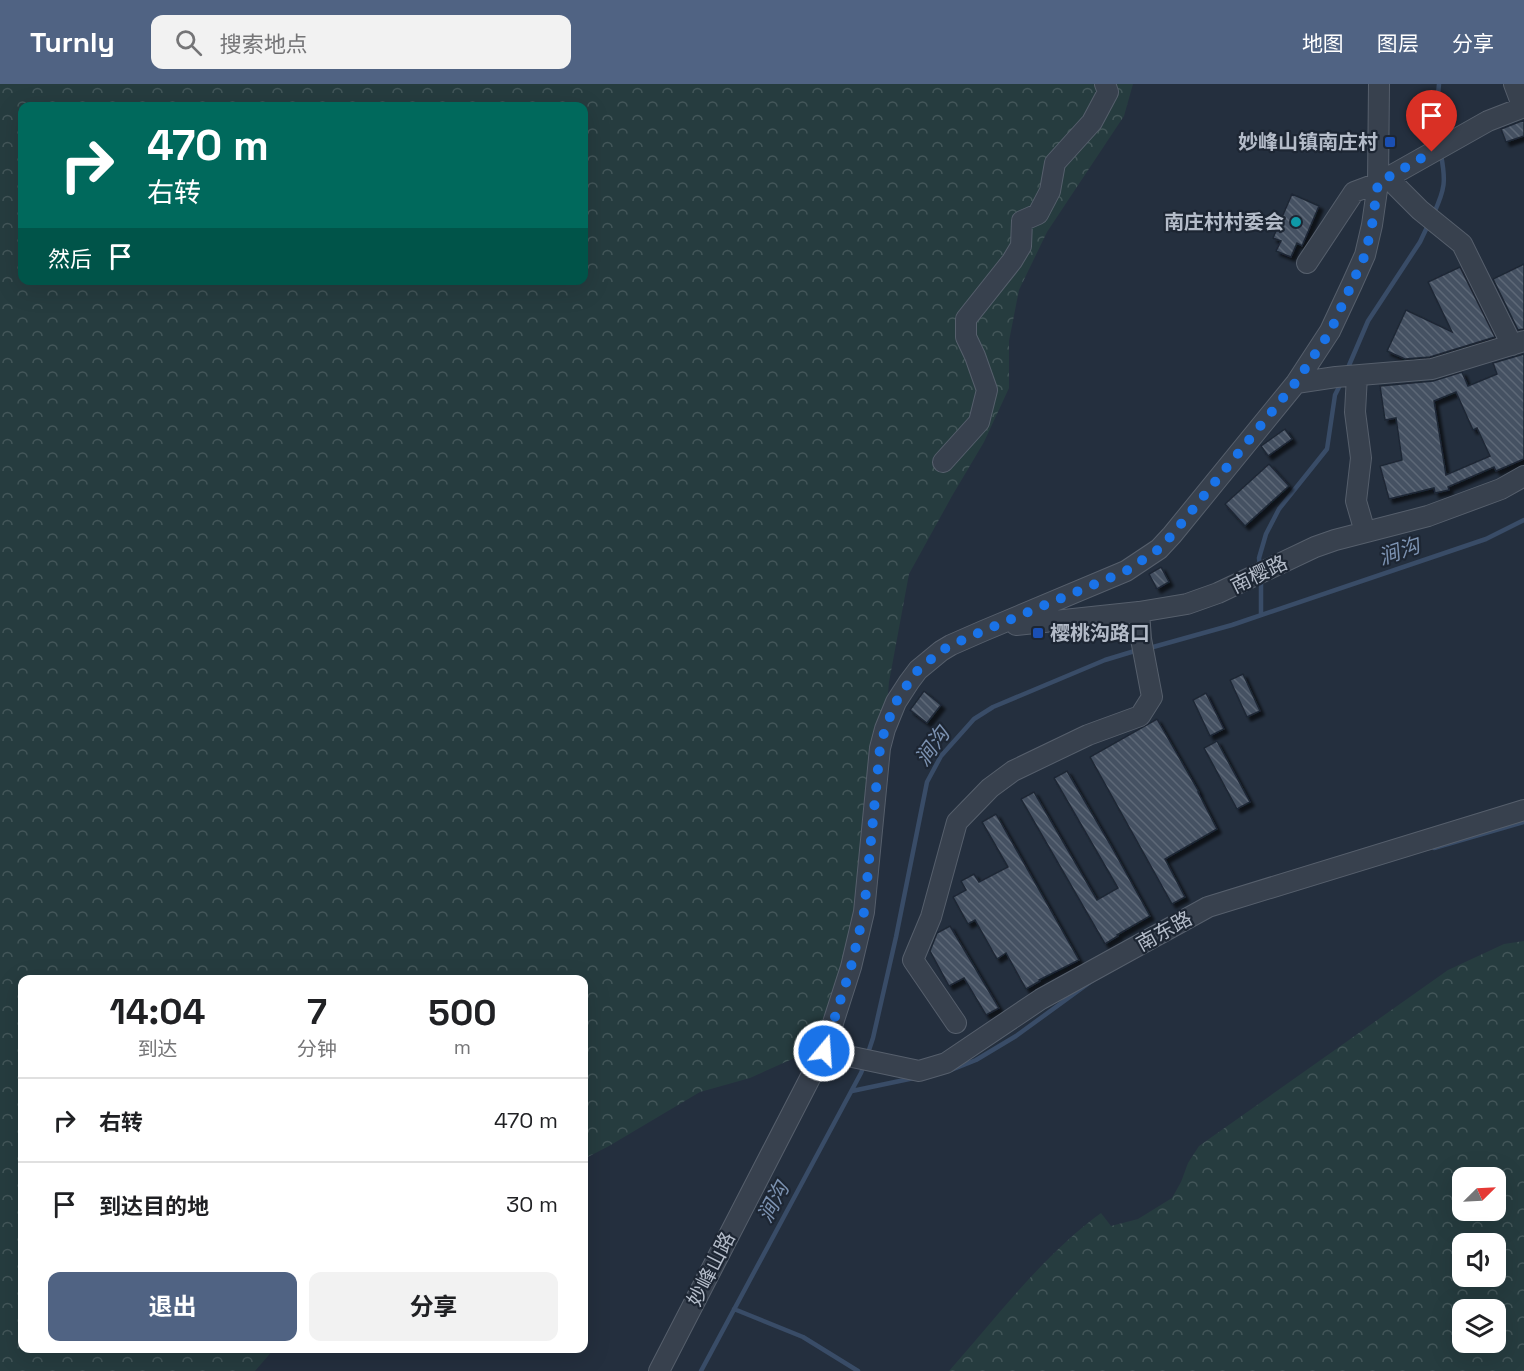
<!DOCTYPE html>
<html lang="zh">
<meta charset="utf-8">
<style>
body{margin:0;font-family:"Space Grotesk","Noto Sans SC",sans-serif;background:#f2f2f2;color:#202124;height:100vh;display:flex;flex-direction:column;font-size:22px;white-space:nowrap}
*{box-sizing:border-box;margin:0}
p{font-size:20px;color:#757577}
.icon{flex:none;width:33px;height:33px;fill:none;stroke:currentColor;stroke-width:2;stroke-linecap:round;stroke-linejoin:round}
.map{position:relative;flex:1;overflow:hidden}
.panel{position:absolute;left:18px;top:891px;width:570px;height:378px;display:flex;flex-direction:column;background:#fff;border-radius:12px;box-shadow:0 6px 24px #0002}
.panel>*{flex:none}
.banner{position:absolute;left:18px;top:18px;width:570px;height:183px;border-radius:12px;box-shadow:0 6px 24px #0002;background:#00695c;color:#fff;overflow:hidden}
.needle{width:39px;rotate:66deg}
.controls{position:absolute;left:1452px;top:1083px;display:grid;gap:12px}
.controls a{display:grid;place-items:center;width:54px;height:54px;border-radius:12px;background:#fff;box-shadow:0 6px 24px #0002;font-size:30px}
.pin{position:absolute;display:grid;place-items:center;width:51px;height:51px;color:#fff;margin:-62px -26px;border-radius:50% 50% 50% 0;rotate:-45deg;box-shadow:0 0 6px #0007}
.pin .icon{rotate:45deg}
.me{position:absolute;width:66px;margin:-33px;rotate:18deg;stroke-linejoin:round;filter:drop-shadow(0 0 4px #0008)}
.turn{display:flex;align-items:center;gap:21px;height:126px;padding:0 30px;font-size:27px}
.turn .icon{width:78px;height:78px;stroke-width:2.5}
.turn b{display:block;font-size:42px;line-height:51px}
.then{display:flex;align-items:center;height:57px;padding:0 30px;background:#0003;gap:12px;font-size:22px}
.eta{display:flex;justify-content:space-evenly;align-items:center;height:102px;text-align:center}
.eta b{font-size:36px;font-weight:700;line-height:42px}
.action{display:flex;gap:12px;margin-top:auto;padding:12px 30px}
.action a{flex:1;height:69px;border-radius:12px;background:#506383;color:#fff;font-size:24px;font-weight:700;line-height:69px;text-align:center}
.action a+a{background:#f2f2f2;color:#202124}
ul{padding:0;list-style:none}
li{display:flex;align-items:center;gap:18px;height:84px;padding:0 30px;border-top:2px solid #e0e0e0}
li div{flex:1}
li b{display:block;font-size:22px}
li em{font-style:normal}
header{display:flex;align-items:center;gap:36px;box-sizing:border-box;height:84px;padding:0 30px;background:#506383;color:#fff}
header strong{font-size:28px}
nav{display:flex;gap:33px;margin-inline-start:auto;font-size:21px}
.search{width:420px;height:54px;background:#f2f2f2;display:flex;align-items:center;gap:15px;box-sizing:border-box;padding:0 21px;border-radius:12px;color:#757577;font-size:22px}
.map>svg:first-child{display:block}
.forest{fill:url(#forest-crowns);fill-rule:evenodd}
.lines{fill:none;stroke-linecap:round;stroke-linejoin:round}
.stream{stroke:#394c67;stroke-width:4.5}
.building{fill:url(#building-back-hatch);stroke:#1f2835;stroke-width:1.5;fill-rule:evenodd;filter:url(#shadow)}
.minor-casing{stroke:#565f6c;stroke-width:22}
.minor{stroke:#38414e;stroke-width:20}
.route{stroke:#1a73e8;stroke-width:10;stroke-dasharray:0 18}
.transit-dot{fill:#1a4fb4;stroke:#1d2633;stroke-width:2}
.culture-dot{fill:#0f9aa8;stroke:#1d2633;stroke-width:2}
.labels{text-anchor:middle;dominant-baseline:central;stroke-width:4.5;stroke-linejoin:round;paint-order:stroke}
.poi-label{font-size:20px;font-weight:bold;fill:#b4bcc9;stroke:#1d2633;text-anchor:end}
.street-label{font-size:20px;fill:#b4bcc9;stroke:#1d2633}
.water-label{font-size:21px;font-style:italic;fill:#7c92b1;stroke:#1d2633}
</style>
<header>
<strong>Turnly</strong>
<div class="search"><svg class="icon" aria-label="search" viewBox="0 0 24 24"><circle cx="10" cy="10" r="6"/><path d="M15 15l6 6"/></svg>搜索地点</div>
<nav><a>地图</a><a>图层</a><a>分享</a></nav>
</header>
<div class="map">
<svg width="1524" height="1287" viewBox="0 0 1524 1287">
<defs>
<pattern id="forest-crowns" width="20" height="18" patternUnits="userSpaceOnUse" patternTransform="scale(1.5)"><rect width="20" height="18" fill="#263c3f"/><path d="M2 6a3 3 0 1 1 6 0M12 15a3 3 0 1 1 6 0" fill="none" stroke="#435659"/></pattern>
<pattern id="building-back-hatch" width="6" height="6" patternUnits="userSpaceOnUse" patternTransform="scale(1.5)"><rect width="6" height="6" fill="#455162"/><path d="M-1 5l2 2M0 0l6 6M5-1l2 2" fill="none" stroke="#5d6877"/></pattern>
<filter id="shadow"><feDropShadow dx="4" dy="4" stdDeviation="1.5" flood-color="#0009"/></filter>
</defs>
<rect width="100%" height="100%" fill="#242f3e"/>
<path class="forest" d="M 0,0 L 1133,0 L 1124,32 L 1047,148 L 1019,206 L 1009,257 L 1009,304 L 984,358 L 952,412 L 909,490 L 889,598 L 880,703 L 834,939 L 799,972 L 750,994 L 700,1008 L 609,1062 L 584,1075 L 584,896 L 22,896 L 22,1264 L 274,1265 L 255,1287 L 0,1287 ZM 22,22 L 584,22 L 584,196 L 22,196 Z
M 1524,857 L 1524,1287 L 949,1287 C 997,1233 1042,1172 1101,1129 L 1111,1142 L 1138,1135 L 1172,1114 L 1181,1098 L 1188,1079 L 1199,1062 L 1448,886 L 1504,860 ZM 1462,1094 L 1496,1094 L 1496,1126 L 1462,1126 ZM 1462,1160 L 1496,1160 L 1496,1192 L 1462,1192 ZM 1462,1226 L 1496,1226 L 1496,1258 L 1462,1258 Z"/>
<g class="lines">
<path class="stream" d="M 1439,60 L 1435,43 L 1439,0
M 1434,129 C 1445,105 1446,97 1441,71
M 1347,286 L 1368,237 L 1420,158 L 1429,139
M 1260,484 L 1259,474 L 1266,450 L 1279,425 L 1327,365 L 1335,311 L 1341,299
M 1261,531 L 1261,495
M 1146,565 L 1232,541 L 1486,455 L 1524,436
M 1434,764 L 1524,738
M 867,972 L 873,954 L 896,853 L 927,698 L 941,672 L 974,635 L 993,623 L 1105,576 L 1138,566
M 951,986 L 976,976 L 1016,952 L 1093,896
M 852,1007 L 914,994
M 734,1225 L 803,1253 L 858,1287
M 701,1287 L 861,989 L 865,979"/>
</g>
<path class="building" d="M 1524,36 L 1524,52 L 1506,58 L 1501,45 Z
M 1292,110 L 1319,122 L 1302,162 L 1297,159 L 1291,173 L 1276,167 L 1281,157 L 1273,154 Z
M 1524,180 L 1524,245 L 1518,246 L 1493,195 Z
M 1460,183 L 1495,253 L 1430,273 L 1405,275 L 1387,267 L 1406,226 L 1452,248 L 1428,198 Z
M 1524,270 L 1524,375 L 1496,387 L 1494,383 L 1448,403 L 1449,406 L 1435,409 L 1434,404 L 1389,415 L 1380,382 L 1402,376 L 1396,334 L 1385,336 L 1380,302 L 1433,297 L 1462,288 L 1468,302 L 1497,290 L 1493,279 ZM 1456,308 L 1473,346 L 1477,344 L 1490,372 L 1446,391 L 1434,317 Z
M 1285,345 L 1292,355 L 1268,372 L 1261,362 Z
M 1269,380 L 1289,402 L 1245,442 L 1225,420 Z
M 1161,483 L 1169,498 L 1157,505 L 1149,490 Z
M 1243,590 L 1260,627 L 1247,633 L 1230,596 Z
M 924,607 L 941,621 L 927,639 L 910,626 Z
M 1206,609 L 1224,645 L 1210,652 L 1193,616 Z
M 1157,635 L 1199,708 L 1198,708 L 1217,745 L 1165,775 L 1185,813 L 1172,820 L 1090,673 Z
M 1217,657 L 1250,718 L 1237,725 L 1204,664 Z
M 1067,687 L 1110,760 L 1150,832 L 1117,851 L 1118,852 L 1105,860 L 1021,715 L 1034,708 L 1097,816 L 1118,804 L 1054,694 Z
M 996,730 L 1079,876 L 1039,896 L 1040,897 L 1026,905 L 1006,869 L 997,875 L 975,836 L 968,840 L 953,813 L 966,806 L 961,797 L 974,790 L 979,798 L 1008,783 L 982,738 Z
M 950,842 L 999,924 L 986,931 L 964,894 L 949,902 L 930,867 L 937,849 Z"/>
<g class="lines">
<g class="minor-casing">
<path id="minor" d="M 1514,0 L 1523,24
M 1387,93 L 1420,126 L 1462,160 L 1512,261
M 1307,179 L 1354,108 L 1378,99 L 1488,37 L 1524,23
M 1357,292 L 1355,328 L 1361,374 L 1356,417 L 1365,448
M 1296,299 L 1336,293 L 1432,285 L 1524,257
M 943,378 L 979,338 L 987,306 L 975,272 L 966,253 L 966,235 L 1012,177 L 1021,162 L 1022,137 L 1038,130 L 1050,107 L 1055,79 L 1092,38 L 1108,8 L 1105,0
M 1016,541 L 1139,528 L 1187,520 L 1218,509 L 1315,463 L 1335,456 L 1428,432 L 1501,405 L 1524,392
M 956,939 L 913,876 L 931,833 L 957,738 L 990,704 L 1013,687 L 1088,651 L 1140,632 L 1152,613 L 1141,555 L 1139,528
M 824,967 L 919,987 L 946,979 L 1041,915 L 1208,823 L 1524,726
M 659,1287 L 824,967 L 851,883 L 864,828 L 880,664 L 885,645 L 896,618 L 909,598 L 918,586 L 941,567 L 951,561 L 983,547 L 1126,487 L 1159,465 L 1172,451 L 1296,299 L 1330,247 L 1352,200 L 1365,171 L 1372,141 L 1378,99 L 1379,0"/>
</g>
<use href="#minor" class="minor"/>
</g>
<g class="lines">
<path class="route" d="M 824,967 L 851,883 L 864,828 L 880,664 L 885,645 L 896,618 L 909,598 L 918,586 L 941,567 L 951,561 L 983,547 L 1126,487 L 1159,465 L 1172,451 L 1296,298 L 1330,248 L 1365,171 L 1372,141 L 1378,99 L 1432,68"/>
</g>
<g class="transit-dot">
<rect x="1384" y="52" width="12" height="12" rx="3"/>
<rect x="1032" y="543" width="12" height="12" rx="3"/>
</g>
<circle class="culture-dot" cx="1296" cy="138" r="6"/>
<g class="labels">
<g class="poi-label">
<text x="1378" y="58">妙峰山镇南庄村</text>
<text x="1284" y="138">南庄村村委会</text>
<text x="1050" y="549" text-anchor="start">樱桃沟路口</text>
</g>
<g class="street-label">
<text transform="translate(1259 490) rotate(-26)">南樱路</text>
<text transform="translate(1164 847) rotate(-29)">南东路</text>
<text transform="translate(711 1185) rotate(-63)">妙峰山路</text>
</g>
<g class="water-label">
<text transform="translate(1399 467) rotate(-19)">涧沟</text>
<text transform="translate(932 662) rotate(-54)">涧沟</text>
<text transform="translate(773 1118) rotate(-62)">涧沟</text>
</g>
</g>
</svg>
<div class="controls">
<a><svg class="needle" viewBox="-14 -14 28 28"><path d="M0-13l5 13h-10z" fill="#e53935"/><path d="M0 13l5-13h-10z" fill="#757577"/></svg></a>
<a><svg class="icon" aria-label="sound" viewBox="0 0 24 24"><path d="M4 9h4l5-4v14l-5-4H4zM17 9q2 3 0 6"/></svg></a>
<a><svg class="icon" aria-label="layers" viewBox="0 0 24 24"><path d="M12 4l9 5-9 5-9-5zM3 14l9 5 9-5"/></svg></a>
</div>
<div class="pin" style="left:1432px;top:68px;background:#d93025"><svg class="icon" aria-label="arrive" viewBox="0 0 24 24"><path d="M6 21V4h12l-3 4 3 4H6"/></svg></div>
<svg class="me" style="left:824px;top:967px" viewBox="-20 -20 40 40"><circle r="17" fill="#1a73e8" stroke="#fff" stroke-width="3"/><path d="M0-11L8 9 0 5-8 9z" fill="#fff"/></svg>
<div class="banner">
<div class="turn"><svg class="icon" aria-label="right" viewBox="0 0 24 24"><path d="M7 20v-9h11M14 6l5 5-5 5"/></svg><div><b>470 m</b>右转</div></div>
<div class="then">然后<svg class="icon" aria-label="arrive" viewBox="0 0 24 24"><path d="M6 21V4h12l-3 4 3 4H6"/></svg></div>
</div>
<section class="panel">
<div class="eta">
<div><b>14:04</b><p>到达</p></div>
<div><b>7</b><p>分钟</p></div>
<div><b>500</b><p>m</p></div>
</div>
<ul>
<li><svg class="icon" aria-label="right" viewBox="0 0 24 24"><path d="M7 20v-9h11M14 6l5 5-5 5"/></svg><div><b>右转</b></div><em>470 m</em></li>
<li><svg class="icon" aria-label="arrive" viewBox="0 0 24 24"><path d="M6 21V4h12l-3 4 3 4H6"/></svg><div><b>到达目的地</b></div><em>30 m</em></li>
</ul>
<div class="action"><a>退出</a><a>分享</a></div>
</section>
</div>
